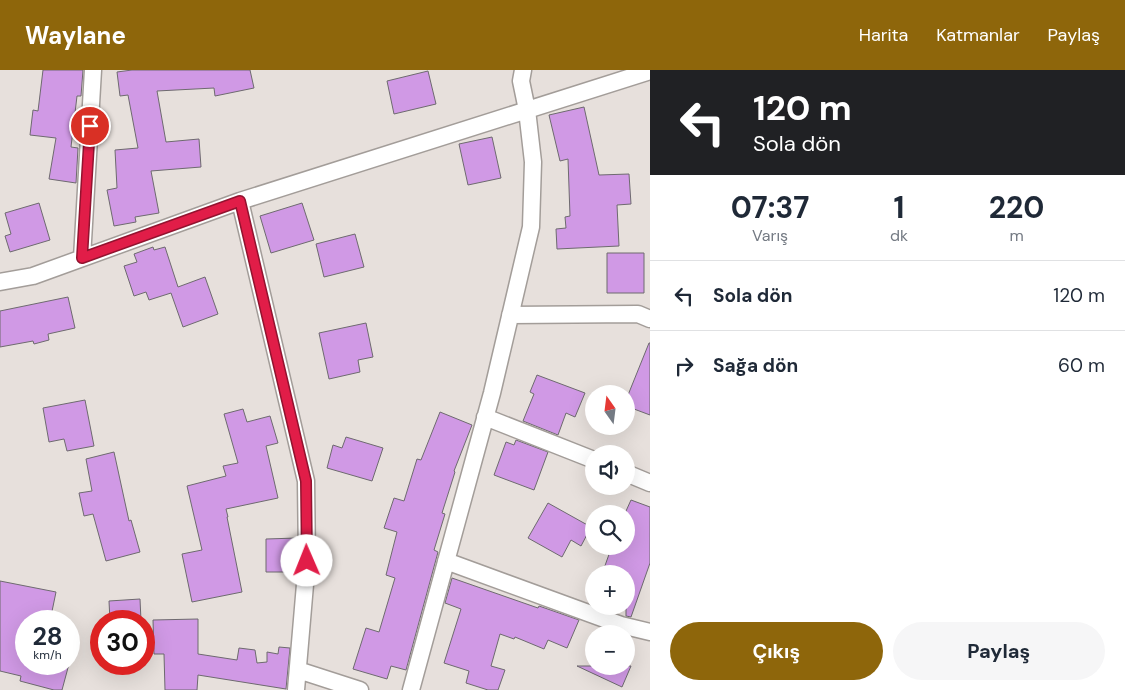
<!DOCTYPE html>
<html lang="tr">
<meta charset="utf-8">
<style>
body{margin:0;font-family:"DM Sans",sans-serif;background:#f6f6f7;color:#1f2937;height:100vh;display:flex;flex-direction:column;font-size:19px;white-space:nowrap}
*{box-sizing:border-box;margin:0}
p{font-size:16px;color:#747a83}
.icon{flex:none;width:28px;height:28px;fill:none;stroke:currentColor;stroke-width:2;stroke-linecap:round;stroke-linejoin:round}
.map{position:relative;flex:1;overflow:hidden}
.sheet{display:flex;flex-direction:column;background:#fff;width:475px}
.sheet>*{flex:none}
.guide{background:#202124;color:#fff;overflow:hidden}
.needle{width:32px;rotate:346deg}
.controls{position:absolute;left:585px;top:315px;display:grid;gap:10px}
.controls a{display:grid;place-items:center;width:50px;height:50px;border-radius:50%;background:#fff;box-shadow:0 5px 20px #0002;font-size:25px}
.speed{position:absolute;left:15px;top:540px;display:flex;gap:10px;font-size:25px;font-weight:700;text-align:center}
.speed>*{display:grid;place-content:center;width:65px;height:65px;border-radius:50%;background:#fff;box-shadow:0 5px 20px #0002;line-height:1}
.speed small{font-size:12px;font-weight:400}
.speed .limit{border:8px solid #d22;background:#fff;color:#111}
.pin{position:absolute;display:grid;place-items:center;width:42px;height:42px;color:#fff;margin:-21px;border:2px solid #fff;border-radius:50%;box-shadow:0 1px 5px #0007}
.me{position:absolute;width:55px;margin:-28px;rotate:359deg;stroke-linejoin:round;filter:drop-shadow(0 0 4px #0008)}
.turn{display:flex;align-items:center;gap:18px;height:105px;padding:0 20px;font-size:22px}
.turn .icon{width:65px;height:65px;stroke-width:2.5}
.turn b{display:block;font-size:35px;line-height:42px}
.eta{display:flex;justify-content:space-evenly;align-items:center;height:85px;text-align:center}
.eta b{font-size:30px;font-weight:700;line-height:35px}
.primary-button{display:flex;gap:10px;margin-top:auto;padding:10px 20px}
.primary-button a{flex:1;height:58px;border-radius:30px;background:#8e660b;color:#fff;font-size:20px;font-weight:700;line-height:58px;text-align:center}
.primary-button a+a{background:#f6f6f7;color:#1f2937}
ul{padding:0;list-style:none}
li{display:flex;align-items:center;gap:15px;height:70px;padding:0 20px;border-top:1px solid #e0e1e3}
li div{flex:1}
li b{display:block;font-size:19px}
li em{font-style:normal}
header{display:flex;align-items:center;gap:30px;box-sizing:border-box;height:70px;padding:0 25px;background:#8e660b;color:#fff}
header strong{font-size:24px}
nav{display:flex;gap:28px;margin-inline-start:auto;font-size:18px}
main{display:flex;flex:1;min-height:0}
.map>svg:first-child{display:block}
.building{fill:#d099e5;stroke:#6e6a6f}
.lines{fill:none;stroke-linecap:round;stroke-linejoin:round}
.minor-casing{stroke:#a39d99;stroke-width:19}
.minor{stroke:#fff;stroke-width:16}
.route-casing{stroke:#92132f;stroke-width:12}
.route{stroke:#e11d48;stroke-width:9}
</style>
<header>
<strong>Waylane</strong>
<nav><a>Harita</a><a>Katmanlar</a><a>Paylaş</a></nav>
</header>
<main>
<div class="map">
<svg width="650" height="620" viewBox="0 0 650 620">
<rect width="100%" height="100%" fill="#e7e0dc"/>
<path class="building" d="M 43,0 L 83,0 L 81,26 L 77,26 L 71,77 L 78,78 L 76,113 L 49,109 L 56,68 L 30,65 L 33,40 L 38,41 Z
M 132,0 L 250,0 L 254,18 L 215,26 L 214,18 L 157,21 L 166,72 L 199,69 L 201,97 L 151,101 L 159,143 L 135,147 L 136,152 L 114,156 L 107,120 L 117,118 L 115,80 L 138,78 L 128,25 L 120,26 L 117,2 Z
M 428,1 L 436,34 L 394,44 L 387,11 Z
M 584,37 L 599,105 L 629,104 L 631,134 L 617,135 L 619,176 L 557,179 L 556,159 L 566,158 L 565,147 L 570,146 L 568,89 L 560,91 L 549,45 Z
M 492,67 L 501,108 L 468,115 L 459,74 Z
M 39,133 L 50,170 L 10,182 L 5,166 L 11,164 L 5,143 Z
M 302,133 L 314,170 L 271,183 L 260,146 Z
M 355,164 L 364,197 L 324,207 L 316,174 Z
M 153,177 L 154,180 L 165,177 L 178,217 L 205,207 L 218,244 L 183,257 L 171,223 L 149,230 L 146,222 L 134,226 L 124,196 L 137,192 L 134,184 Z
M 607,183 L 644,183 L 644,223 L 607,223 Z
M 68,227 L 75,258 L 48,264 L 49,270 L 34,274 L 33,271 L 0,277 L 0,241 Z
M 366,253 L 373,287 L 358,290 L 360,302 L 329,309 L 319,263 Z
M 649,273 L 650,273 L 650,345 L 626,336 L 626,330 Z
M 537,305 L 585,323 L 575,347 L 566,343 L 558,365 L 523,351 L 534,324 L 530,322 Z
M 85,330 L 94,376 L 67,381 L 64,369 L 49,372 L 43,338 Z
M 243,339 L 247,352 L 270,346 L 278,373 L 266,376 L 278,428 L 226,439 L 228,447 L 227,447 L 242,522 L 192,532 L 182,484 L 202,480 L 187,416 L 226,406 L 223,396 L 238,393 L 224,344 Z
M 440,342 L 472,355 L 454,401 L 455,402 L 442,443 L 445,444 L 434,480 L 438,482 L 406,600 L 391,596 L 387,609 L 353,599 L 366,558 L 379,562 L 395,508 L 386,505 L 397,462 L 384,458 L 394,428 L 404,431 L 417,389 L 421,390 Z
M 346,367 L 383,378 L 372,411 L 327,398 L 333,375 L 342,378 Z
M 516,370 L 548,382 L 534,420 L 494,405 L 506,372 L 514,375 Z
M 114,382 L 129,451 L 131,450 L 140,482 L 106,491 L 93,444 L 84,446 L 79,423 L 92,421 L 86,389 Z
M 631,430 L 650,437 L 650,493 L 631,547 L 626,546 L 626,504 L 602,504 L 612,476 L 626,476 L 626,441 Z
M 548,433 L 591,457 L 581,476 L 571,470 L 562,487 L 528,468 Z
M 297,468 L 296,502 L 266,502 L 266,469 Z
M 452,508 L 538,538 L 539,536 L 579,550 L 567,578 L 548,570 L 544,579 L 515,567 L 514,569 L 500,564 L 491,596 L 505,600 L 498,620 L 488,620 L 466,613 L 469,601 L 444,593 L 461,539 L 445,533 Z
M 0,511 L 56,522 L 50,551 L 26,551 L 26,594 L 69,594 L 62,620 L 54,620 L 20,611 L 21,606 L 0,601 Z
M 140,529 L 141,551 L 110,551 L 109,531 Z
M 198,549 L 198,584 L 237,590 L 239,578 L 255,580 L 257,593 L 267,592 L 267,582 L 278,584 L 279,577 L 290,578 L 286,619 L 198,605 L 197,620 L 165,620 L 164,584 L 154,584 L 153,550 Z
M 577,596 L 631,596 L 622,617 Z"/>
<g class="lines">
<g class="minor-casing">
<path id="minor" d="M 240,131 L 306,411 L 307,491 L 296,620
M 82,188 L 93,0
M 0,212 L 33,206 L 240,131 L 650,1
M 510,245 L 638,244 L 650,249
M 485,347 L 594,390
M 626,403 L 650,413
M 446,491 L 621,555 L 650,562
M 298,600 L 360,620
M 411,620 L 492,323 L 531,157 L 533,92 L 527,40 L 521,11 L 523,0"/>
</g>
<use href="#minor" class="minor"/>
</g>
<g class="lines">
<g class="route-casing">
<path id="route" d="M 90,56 L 82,188 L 240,131 L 306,411 L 307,491"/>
</g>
<use href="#route" class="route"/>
</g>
</svg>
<div class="controls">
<a><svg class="needle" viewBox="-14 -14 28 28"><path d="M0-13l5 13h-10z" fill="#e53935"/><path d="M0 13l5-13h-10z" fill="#747a83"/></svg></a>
<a><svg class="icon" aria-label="sound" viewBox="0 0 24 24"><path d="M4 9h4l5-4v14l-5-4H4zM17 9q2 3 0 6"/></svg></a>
<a><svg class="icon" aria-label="search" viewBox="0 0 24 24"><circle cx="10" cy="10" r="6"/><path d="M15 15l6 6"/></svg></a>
<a>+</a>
<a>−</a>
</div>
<div class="speed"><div>28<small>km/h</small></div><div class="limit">30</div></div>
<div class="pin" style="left:90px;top:56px;background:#d93025"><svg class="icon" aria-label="arrive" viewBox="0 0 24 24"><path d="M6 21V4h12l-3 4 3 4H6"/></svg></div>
<svg class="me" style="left:307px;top:491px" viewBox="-20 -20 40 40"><circle r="19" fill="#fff"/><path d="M0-13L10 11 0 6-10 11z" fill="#e11d48"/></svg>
</div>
<section class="sheet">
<div class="guide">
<div class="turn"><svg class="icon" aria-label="left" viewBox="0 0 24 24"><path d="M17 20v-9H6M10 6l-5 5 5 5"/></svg><div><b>120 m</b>Sola dön</div></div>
</div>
<div class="eta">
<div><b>07:37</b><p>Varış</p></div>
<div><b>1</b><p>dk</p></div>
<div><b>220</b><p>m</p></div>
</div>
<ul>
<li><svg class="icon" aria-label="left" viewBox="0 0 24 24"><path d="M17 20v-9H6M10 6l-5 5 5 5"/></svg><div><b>Sola dön</b></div><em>120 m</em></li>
<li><svg class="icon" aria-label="right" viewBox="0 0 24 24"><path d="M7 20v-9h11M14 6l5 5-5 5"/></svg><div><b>Sağa dön</b></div><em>60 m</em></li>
</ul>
<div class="primary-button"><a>Çıkış</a><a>Paylaş</a></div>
</section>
</main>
